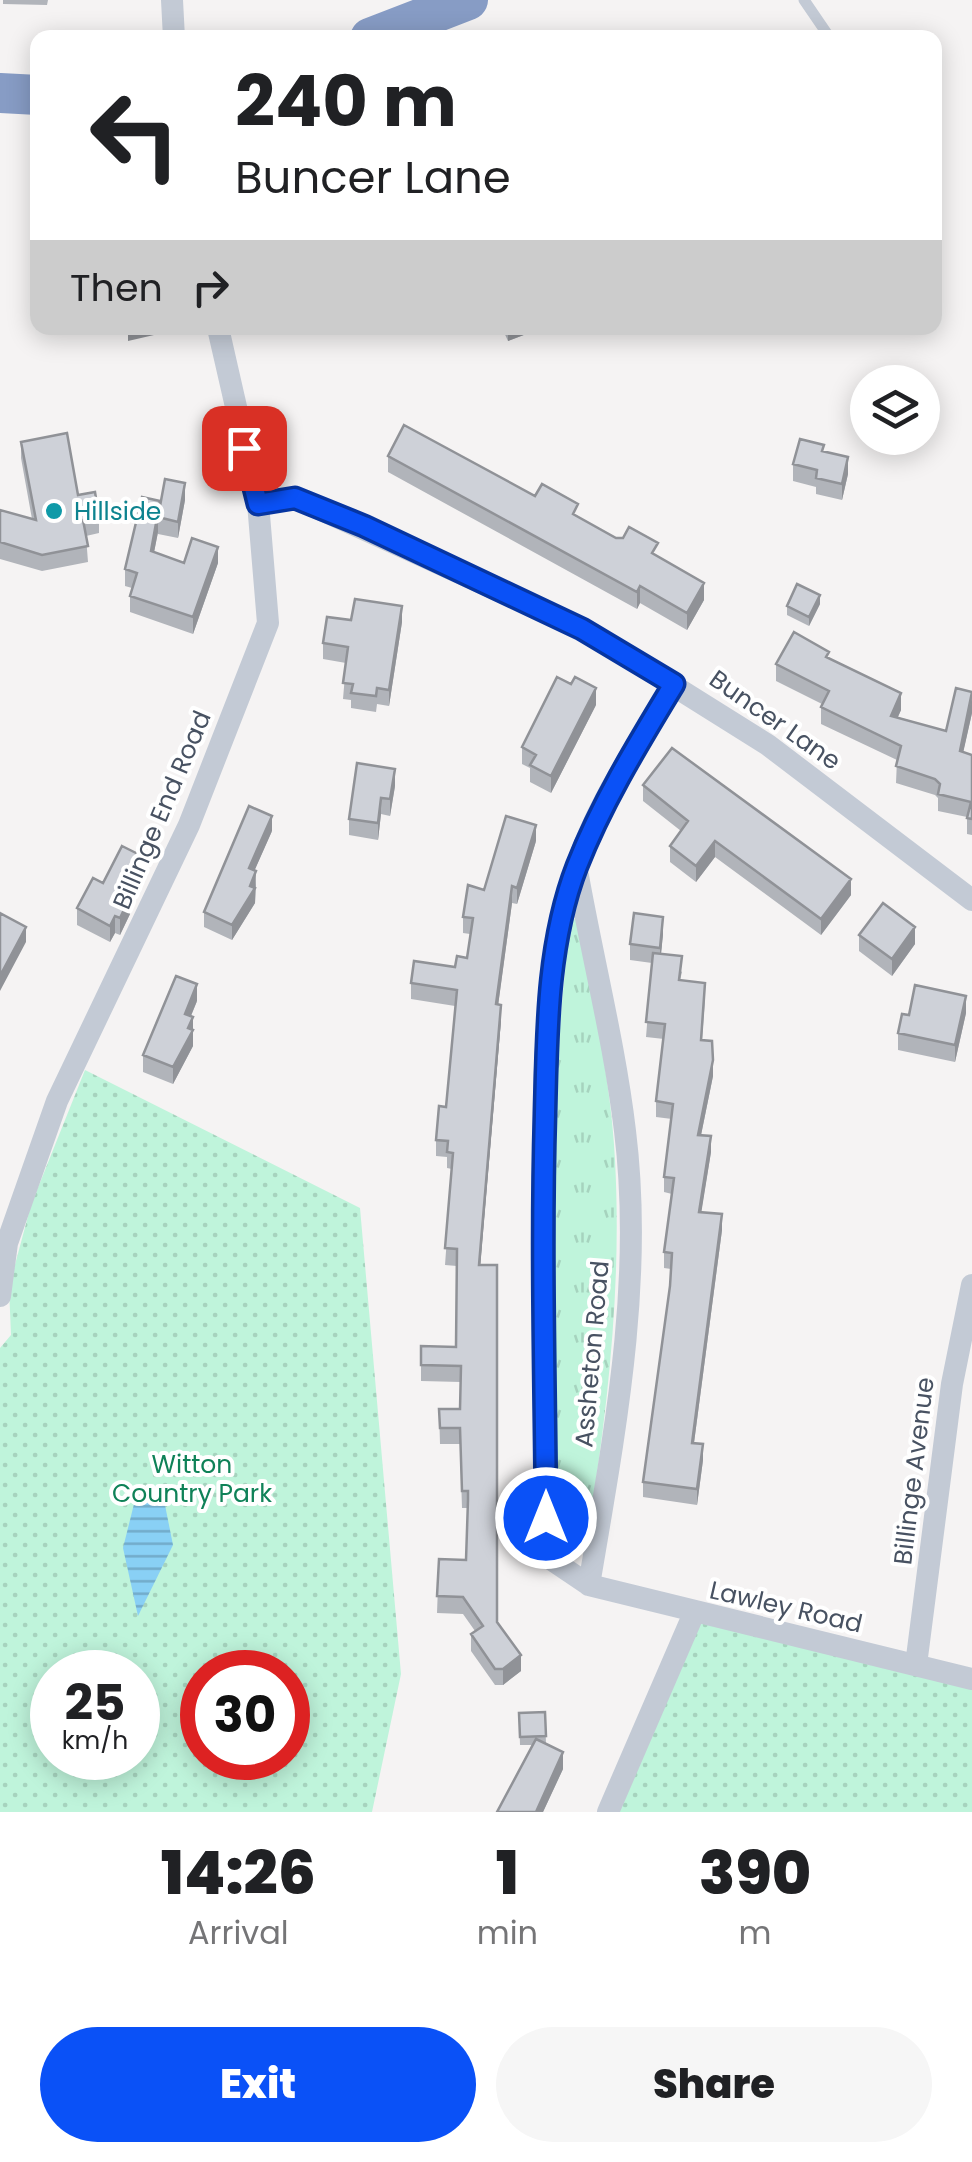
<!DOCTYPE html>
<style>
body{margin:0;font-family:Poppins,sans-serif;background:#f6f6f6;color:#202124;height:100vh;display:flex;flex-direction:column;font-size:38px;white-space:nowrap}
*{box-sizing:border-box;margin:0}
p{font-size:32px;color:#757577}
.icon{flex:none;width:55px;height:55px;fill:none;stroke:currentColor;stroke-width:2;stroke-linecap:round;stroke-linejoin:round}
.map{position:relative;height:1812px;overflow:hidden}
.sheet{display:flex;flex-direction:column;background:#fff;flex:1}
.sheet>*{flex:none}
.guide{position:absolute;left:30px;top:30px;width:912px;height:305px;border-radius:20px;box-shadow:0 5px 25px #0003;background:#fff;color:#202124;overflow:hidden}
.tools{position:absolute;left:850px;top:365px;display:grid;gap:20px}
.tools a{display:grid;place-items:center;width:90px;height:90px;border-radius:50%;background:#fff;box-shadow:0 5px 25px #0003;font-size:50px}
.speed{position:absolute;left:30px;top:1650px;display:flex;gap:20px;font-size:50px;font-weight:700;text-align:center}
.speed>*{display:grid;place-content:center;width:130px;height:130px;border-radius:50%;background:#fff;box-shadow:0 5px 25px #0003;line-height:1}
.speed small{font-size:25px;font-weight:400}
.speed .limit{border:15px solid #d22;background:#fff;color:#111}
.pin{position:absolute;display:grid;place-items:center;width:85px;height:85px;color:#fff;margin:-42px;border-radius:20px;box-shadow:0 5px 15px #0006}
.me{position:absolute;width:110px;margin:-55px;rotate:0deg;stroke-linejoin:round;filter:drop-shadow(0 0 8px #0008)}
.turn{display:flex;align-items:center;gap:35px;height:210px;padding:0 40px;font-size:45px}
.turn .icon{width:130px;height:130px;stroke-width:2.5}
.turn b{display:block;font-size:70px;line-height:85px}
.then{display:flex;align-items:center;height:95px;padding:0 40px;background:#0003;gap:20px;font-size:38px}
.eta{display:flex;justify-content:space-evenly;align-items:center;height:170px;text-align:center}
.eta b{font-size:60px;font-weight:800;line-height:70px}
.primary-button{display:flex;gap:20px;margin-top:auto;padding:20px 40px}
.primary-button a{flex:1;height:115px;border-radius:60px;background:#0a51f7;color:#fff;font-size:40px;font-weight:800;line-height:115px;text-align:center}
.primary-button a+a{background:#f6f6f6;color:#202124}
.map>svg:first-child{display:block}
.grass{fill:url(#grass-tufts)}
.park{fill:url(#park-dots);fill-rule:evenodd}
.water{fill:url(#water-rules)}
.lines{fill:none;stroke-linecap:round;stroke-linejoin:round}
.lane{stroke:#c3cad5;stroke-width:11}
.street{stroke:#c3cad5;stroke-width:22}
.highway{stroke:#879cc5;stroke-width:40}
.wall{fill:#b1b4ba}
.shaded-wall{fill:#909297}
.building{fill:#ced1d8;stroke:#909297;stroke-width:2.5}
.route-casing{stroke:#0635a1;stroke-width:25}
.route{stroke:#0a51f7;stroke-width:18}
.culture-dot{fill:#0f9aa8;stroke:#fff;stroke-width:4}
.labels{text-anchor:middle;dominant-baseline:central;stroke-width:8;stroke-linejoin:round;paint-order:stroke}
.culture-label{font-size:25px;fill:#0d838f;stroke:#fff;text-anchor:start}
.street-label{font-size:25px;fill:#485262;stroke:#fff}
.park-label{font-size:25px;fill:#0f8258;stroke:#fff}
</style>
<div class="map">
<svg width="972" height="1812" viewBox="0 0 972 1812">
<defs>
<pattern id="grass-tufts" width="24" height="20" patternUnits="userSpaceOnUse" patternTransform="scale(2.5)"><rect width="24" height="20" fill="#bff4db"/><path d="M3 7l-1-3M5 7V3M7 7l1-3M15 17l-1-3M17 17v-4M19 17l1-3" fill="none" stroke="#a6d3be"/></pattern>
<pattern id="park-dots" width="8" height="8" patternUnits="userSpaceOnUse" patternTransform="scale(2.5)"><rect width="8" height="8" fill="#bff4db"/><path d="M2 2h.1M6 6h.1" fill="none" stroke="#a6d3be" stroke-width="1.8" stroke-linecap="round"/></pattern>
<pattern id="water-rules" width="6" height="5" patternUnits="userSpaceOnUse" patternTransform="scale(2.5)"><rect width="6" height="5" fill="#89d0f5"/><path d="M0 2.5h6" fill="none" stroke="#72abca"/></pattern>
</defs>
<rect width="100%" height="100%" fill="#f5f3f3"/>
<path class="grass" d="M 579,918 C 592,998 611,1079 615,1160 C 622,1289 607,1414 587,1540 L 577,1554 L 561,1547 L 558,1531 C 556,1327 544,1122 571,920 Z"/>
<path class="park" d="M 85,1070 L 360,1208 L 401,1674 L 372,1812 L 0,1812 L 0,1348 L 11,1335 L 9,1287 L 31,1205 ZM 52,1672 L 138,1672 L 138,1758 L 52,1758 ZM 202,1672 L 288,1672 L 288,1758 L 202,1758 Z
M 694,1613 L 972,1679 L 972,1812 L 609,1812 Z"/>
<path class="water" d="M 163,1495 L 173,1545 L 138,1616 L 123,1548 L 134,1504 Z"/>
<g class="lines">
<path class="lane" d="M 804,0 L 830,38"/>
<path class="street" d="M 172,0 L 174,38
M 258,503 L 295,498 L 583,629 L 768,745 L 972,900
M 674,684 C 639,743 595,805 575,871 C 539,989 543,1116 544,1239 C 545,1345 545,1450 546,1556 L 589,1585 L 972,1679
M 578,876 C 593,960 615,1046 625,1131 C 644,1283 614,1436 589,1585
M 0,1296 L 7,1243 L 57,1101 L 189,825 L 268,623 L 258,503 L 218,328
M 916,1665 L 952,1384 L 972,1285
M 608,1812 L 694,1613"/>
<path class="highway" d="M 370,38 L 468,0
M 0,93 L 38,95"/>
</g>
<path class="wall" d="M 3,0 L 48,0 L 47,5 L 3,4 Z
M 502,328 L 542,328 L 508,341 Z
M 21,442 L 99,517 L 99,533 L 86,536 L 88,562 L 42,571 L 0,559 L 0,510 L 32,519 L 21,458 Z
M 824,451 L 848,474 L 842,500 L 816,494 L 816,487 L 793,481 L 793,464 Z
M 388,456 L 535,496 L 578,517 L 616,538 L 658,557 L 704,600 L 687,630 L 640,603 L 637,609 L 388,472 Z
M 185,500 L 178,538 L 158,534 L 158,532 L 154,552 L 184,563 L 218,563 L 193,634 L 130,612 L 130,596 L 132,588 L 125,586 L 125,569 L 160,501 Z
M 820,604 L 809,626 L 787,615 L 787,606 Z
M 351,620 L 402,622 L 389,706 L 377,704 L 376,712 L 351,708 L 351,700 L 343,699 L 346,663 L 323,659 L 323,643 Z
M 829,659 L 901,710 L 898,717 L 946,731 L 972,692 L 972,713 L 963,752 L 972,755 L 972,835 L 967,834 L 967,817 L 938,811 L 938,798 L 935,795 L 896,783 L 897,760 L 821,724 L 821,707 L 822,704 L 776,681 L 776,664 Z
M 596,705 L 551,793 L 530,782 L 530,768 L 522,764 L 522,747 Z
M 643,785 L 851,895 L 821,935 L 715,857 L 696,882 L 670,862 L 670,846 L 681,831 L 643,801 Z
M 395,786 L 390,816 L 381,814 L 378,840 L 349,835 L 349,819 Z
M 272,831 L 254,871 L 256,886 L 255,903 L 232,940 L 204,927 L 204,912 Z
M 536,841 L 517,904 L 512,903 L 498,1005 L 501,1021 L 480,1265 L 497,1622 L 521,1671 L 503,1685 L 495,1685 L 471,1651 L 471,1634 L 475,1631 L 463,1614 L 437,1613 L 439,1559 L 466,1560 L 468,1508 L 462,1508 L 460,1444 L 440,1444 L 439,1409 L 460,1409 L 461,1382 L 421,1381 L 421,1346 L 456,1347 L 457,1266 L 445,1265 L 452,1169 L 447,1168 L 447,1157 L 436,1156 L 436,1140 L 446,1107 L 455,1006 L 411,999 L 411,983 L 455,967 L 467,958 L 470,934 L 463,933 L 463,917 L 484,890 Z
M 142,872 L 130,897 L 130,914 L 120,935 L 115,933 L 110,942 L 77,925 L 77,908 L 103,883 Z
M 663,934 L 661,954 L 682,972 L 680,980 L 705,999 L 702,1040 L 713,1076 L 701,1135 L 711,1152 L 701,1212 L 722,1230 L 694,1443 L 703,1460 L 697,1505 L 643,1497 L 643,1482 L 670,1286 L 671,1269 L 664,1268 L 664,1252 L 672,1194 L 664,1192 L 664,1177 L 672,1119 L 656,1117 L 656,1101 L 664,1039 L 646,1037 L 652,963 L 630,960 L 630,944 Z
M 859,935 L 915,944 L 892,976 L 859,951 Z
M 197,1001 L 191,1016 L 193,1017 L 193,1046 L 173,1084 L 143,1072 L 143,1055 Z
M 966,1013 L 955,1062 L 898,1050 L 898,1033 Z
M 545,1712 L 546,1744 L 563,1769 L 543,1812 L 497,1812 L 532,1745 L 520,1745 L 519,1713 Z"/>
<path class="shaded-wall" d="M 128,328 L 154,328 L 154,335 L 128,341 Z
M 508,328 L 542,328 L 508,341 Z
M 848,457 L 848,474 L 842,500 L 842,484 Z
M 185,483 L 185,500 L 178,538 L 178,522 Z
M 158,517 L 158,532 L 151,568 L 151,551 Z
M 218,547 L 218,563 L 193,634 L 193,617 Z
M 704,583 L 704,600 L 687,630 L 687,613 Z
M 640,586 L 640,603 L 637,609 L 637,592 Z
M 820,595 L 820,604 L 809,626 L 809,617 Z
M 402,606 L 402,622 L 389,706 L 389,690 Z
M 596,688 L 596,705 L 551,793 L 551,776 Z
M 901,693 L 901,710 L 891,732 L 891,716 Z
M 972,697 L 972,713 L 960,767 L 960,751 Z
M 395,769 L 395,786 L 390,816 L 390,799 Z
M 381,798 L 381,814 L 378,840 L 378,823 Z
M 272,816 L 272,831 L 249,883 L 249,868 Z
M 536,825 L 536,841 L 517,904 L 517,888 Z
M 715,841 L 715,857 L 696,882 L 696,866 Z
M 142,856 L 142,872 L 123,910 L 123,894 Z
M 256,871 L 255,903 L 232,940 L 232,925 Z
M 851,879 L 851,895 L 821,935 L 821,919 Z
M 512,886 L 512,903 L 496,1021 L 496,1004 Z
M 130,897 L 130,914 L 120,935 L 120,918 Z
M 115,916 L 115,933 L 110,942 L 110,926 Z
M 663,917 L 663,934 L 660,964 L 660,948 Z
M 26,927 L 26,942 L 0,991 L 0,976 Z
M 915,927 L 915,944 L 892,976 L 892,959 Z
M 197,984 L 197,1001 L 185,1030 L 185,1014 Z
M 966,996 L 966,1013 L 955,1062 L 955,1045 Z
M 501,1005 L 501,1021 L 479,1281 L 479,1265 Z
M 193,1017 L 193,1046 L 173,1084 L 173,1067 Z
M 713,1060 L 713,1076 L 698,1150 L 698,1135 Z
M 711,1136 L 711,1152 L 699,1227 L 699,1212 Z
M 722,1214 L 722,1230 L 692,1458 L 692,1443 Z
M 703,1444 L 703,1460 L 697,1505 L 697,1489 Z
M 521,1655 L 521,1671 L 503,1685 L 503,1669 Z
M 563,1752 L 563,1769 L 543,1812 L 536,1812 Z"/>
<path class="building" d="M 404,425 L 535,496 L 542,484 L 578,504 L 573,514 L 616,538 L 623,538 L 629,527 L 658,543 L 652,553 L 704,583 L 687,613 L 640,586 L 637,592 L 388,456 Z
M 67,433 L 78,495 L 95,492 L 99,517 L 83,520 L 88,546 L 42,555 L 0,542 L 0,510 L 36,520 L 21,442 Z
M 800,439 L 824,445 L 822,451 L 848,457 L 842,484 L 816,478 L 817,470 L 793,464 Z
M 165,479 L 185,483 L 178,522 L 158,517 Z
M 142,497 L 160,501 L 151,551 L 184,563 L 192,538 L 218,547 L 193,617 L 130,596 L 137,573 L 125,569 Z
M 797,584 L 820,595 L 809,617 L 787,606 Z
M 355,599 L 402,606 L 389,690 L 377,688 L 376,696 L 351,693 L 353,684 L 343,683 L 348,647 L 323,643 L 327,617 L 351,620 Z
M 794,632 L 829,652 L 826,657 L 901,693 L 891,716 L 946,731 L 956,688 L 972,692 L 960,751 L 972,755 L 972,819 L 967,818 L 971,802 L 938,794 L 940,784 L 935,779 L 896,766 L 901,746 L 821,707 L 829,691 L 776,664 Z
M 557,677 L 571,684 L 575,677 L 596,688 L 551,776 L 530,765 L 536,755 L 522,747 Z
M 672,748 L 851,879 L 821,919 L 715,841 L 696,866 L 670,846 L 688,821 L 643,785 Z
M 357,763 L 395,769 L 390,799 L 381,798 L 378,823 L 349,819 Z
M 249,806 L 272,816 L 249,868 L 256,871 L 250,886 L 255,888 L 232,925 L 204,912 Z
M 506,816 L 536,825 L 517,888 L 512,886 L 496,1004 L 501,1005 L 479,1265 L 497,1265 L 497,1622 L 521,1655 L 503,1669 L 495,1669 L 471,1634 L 483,1626 L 463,1597 L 437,1596 L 439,1559 L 466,1560 L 468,1500 L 468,1491 L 462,1491 L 460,1428 L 440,1428 L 439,1409 L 460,1409 L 461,1366 L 421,1365 L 421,1346 L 456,1347 L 457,1249 L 445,1248 L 453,1153 L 447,1152 L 448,1141 L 436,1140 L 439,1106 L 446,1107 L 457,990 L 411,983 L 414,961 L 455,967 L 457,956 L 467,958 L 473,918 L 463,917 L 468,885 L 484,890 Z
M 122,846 L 142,856 L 123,894 L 130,897 L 120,918 L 115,916 L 110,926 L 77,908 L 93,878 L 103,883 Z
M 883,903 L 915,927 L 892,959 L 859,935 Z
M 0,913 L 26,927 L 0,976 Z
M 634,913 L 663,917 L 660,948 L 630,944 Z
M 653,953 L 682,956 L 679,980 L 705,983 L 701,1040 L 712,1041 L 713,1060 L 698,1135 L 711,1136 L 699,1212 L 722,1214 L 692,1443 L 703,1444 L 697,1489 L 643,1482 L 670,1286 L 672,1253 L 664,1252 L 674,1178 L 664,1177 L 673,1104 L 656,1101 L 665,1024 L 646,1022 Z
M 176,976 L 197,984 L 185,1014 L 193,1017 L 188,1028 L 193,1030 L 173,1067 L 143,1055 Z
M 915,985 L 966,996 L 955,1045 L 898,1033 L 902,1014 L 909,1015 Z
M 545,1712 L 546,1736 L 520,1737 L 519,1713 Z
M 536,1739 L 563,1752 L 536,1812 L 497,1812 Z"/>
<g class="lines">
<g class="route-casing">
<path id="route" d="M 244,448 L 258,504 L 295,498 L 364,526 L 582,629 L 674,684 C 639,742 602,802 577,866 C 547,943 547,1032 545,1114 C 541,1249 545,1384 546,1518"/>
</g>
<use href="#route" class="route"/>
</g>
<circle class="culture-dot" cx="54" cy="511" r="10"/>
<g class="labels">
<g class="culture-label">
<text x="74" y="511">Hillside</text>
</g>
<g class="street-label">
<text transform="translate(775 720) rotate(35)">Buncer Lane</text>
<text transform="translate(162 810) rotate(-67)">Billinge End Road</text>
<text transform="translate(592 1354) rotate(-85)">Assheton Road</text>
<text transform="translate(914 1471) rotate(-83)">Billinge Avenue</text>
<text transform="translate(786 1607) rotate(13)">Lawley Road</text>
</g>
<g class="park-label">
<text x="192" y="1464">Witton<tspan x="192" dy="29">Country Park</tspan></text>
</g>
</g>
</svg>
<div class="tools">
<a><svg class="icon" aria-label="layers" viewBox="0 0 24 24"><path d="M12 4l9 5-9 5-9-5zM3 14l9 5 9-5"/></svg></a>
</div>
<div class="speed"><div>25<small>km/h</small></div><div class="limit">30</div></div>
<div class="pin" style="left:244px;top:448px;background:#d93025"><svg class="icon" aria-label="arrive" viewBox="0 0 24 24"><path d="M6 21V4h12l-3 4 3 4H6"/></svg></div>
<svg class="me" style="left:546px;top:1518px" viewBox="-20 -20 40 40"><circle r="17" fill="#0a51f7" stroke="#fff" stroke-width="3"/><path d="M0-11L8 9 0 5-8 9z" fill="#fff"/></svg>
<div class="guide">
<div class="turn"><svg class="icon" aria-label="left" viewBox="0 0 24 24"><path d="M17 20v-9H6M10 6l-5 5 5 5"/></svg><div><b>240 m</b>Buncer Lane</div></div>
<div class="then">Then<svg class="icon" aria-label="right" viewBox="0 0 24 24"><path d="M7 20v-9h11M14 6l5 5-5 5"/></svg></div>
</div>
</div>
<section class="sheet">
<div class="eta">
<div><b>14:26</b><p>Arrival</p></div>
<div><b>1</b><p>min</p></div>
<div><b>390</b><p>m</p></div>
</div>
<div class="primary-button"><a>Exit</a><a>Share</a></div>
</section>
